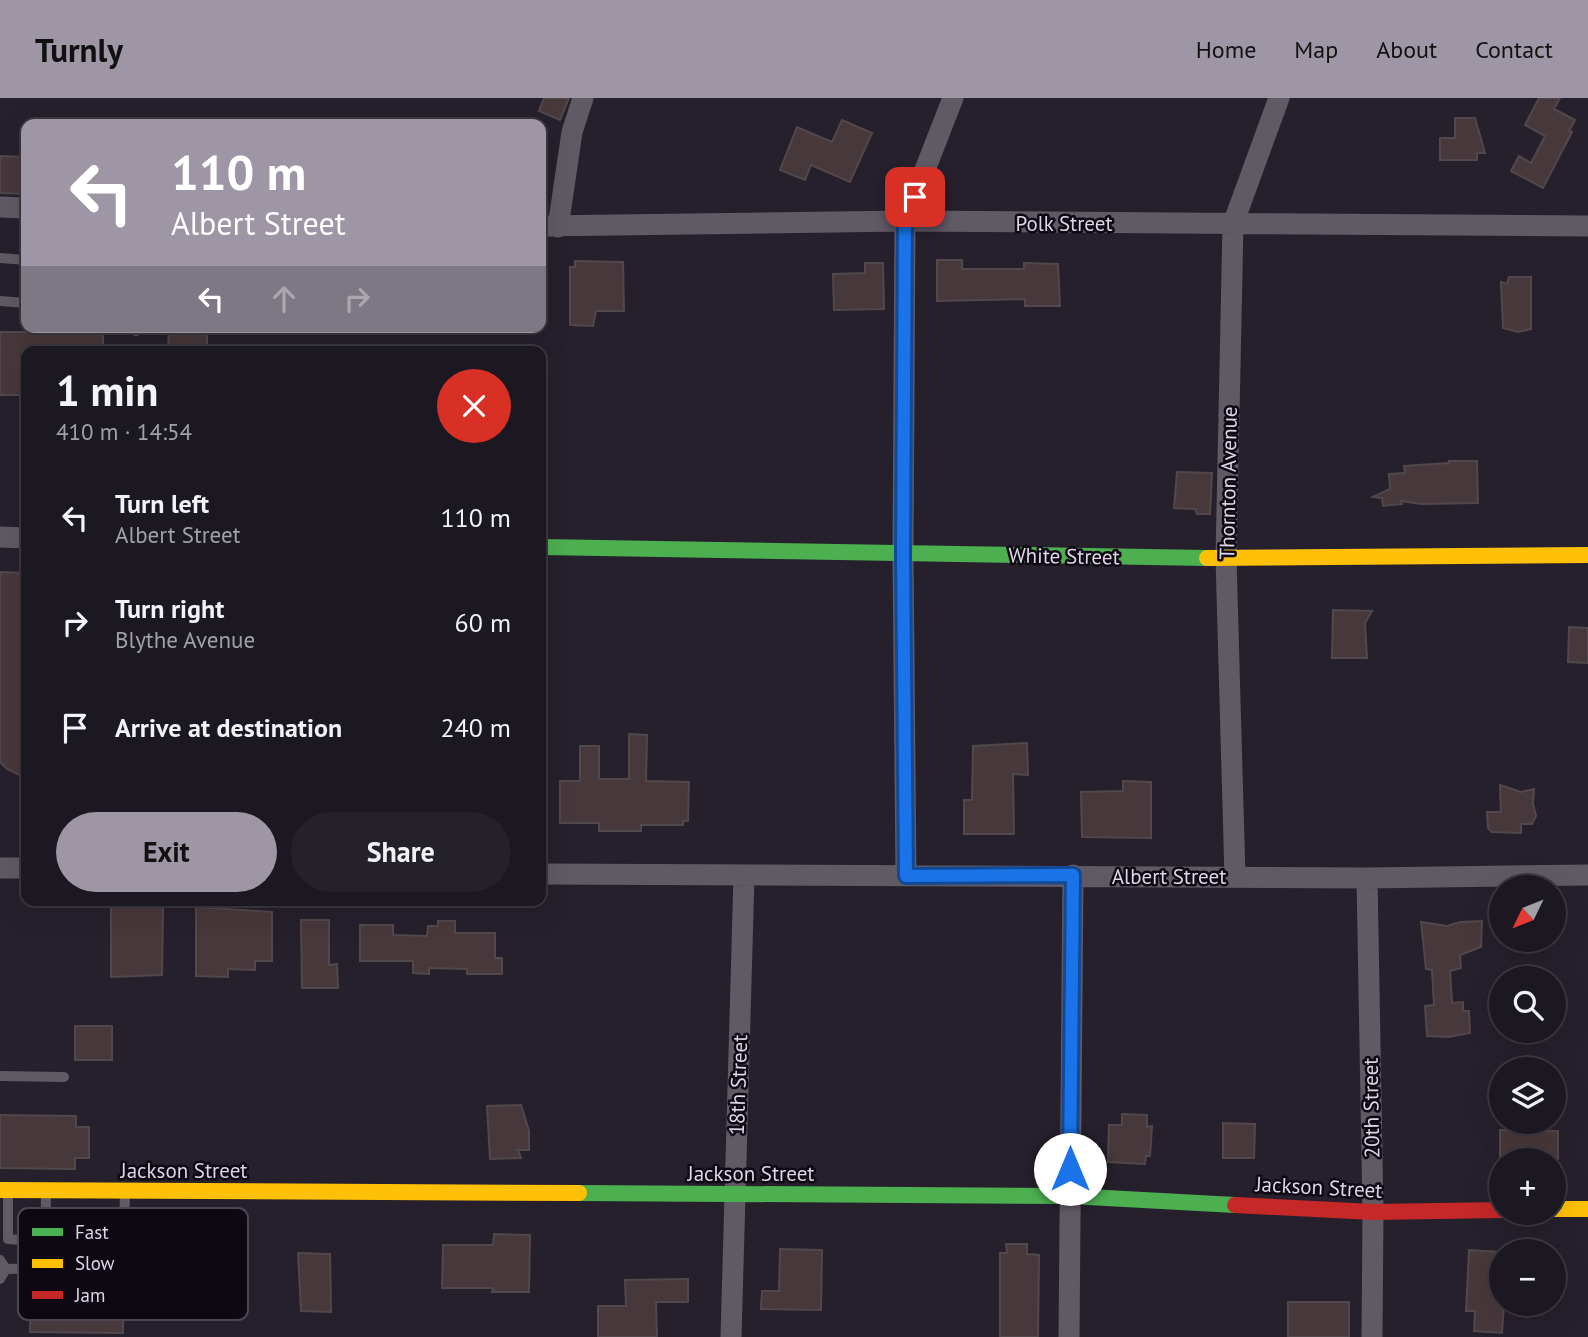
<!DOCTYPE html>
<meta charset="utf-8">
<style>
body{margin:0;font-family:"PT Sans",sans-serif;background:#25212a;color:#f1f3f6;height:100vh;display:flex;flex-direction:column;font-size:26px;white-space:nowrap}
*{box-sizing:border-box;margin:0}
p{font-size:23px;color:#a0a0a5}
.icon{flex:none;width:38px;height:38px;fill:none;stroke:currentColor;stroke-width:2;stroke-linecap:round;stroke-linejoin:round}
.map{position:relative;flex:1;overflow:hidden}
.details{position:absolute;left:21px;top:248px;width:525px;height:560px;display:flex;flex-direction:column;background:#1c1821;border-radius:14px;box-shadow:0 7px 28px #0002,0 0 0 2px #3a373f}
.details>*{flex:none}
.top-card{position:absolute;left:21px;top:21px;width:525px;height:214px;border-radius:14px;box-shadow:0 7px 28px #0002,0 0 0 2px #3a373f;background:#9e96a5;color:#fff;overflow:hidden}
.needle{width:46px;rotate:227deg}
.controls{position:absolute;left:1489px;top:777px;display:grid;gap:14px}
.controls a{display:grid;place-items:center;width:77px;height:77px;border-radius:50%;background:#1c1821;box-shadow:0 7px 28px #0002,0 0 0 2px #3a373f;font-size:35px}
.pin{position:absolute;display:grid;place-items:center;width:60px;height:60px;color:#fff;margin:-30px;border-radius:14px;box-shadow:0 4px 10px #0006}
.me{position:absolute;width:77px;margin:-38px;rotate:0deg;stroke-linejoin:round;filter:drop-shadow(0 0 5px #0008)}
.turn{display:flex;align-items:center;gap:24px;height:147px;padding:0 35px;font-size:32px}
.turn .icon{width:91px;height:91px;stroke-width:2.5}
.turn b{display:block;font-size:49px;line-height:60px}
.lanes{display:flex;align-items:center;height:66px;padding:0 35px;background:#0003;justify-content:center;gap:35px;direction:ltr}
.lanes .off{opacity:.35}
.round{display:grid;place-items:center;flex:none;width:74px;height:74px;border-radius:37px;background:#25212a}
.headline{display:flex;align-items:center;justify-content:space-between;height:119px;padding:0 35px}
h1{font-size:42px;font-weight:600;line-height:52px}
.button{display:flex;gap:14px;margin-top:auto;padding:14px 35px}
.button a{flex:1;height:80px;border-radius:42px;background:#9e96a5;color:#111;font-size:28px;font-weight:600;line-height:80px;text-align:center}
.button a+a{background:#25212a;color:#f1f3f6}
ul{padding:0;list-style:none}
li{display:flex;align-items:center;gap:21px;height:105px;padding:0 35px}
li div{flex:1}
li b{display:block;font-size:26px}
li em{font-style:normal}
header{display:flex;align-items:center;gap:42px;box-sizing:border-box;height:98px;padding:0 35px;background:#9e96a5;color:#111}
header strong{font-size:33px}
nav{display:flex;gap:38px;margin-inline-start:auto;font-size:24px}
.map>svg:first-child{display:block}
.building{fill:#47383b;stroke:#51484b;stroke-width:2}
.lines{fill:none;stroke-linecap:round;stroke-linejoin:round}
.lane{stroke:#605a65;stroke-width:10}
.street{stroke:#605a65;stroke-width:21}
.fast{stroke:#4caf50;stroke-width:16}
.slow{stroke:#ffc107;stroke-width:16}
.jam{stroke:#c62828;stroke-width:16}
.route-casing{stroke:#114b97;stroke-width:18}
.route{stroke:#1a73e8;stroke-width:12}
.labels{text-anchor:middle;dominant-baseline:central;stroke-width:5;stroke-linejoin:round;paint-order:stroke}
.street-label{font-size:21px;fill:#ded6e6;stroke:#0d0812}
.key{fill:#0d0812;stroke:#4c4652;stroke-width:2}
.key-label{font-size:19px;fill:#ded6e6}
</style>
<header>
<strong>Turnly</strong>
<nav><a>Home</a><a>Map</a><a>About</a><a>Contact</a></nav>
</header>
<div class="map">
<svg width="1588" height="1239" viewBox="0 0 1588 1239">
<rect width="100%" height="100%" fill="#26202c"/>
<path class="building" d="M 544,0 L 569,0 L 560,22 L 539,13 Z
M 1539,0 L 1560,0 L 1554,11 L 1575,22 L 1569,33 L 1572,34 L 1543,90 L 1511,73 L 1519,58 L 1531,65 L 1545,38 L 1525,27 Z
M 1455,20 L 1475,20 L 1485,55 L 1477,55 L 1477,62 L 1440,62 L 1440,40 L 1455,40 Z
M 842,22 L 872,35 L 850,84 L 811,67 L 805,82 L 780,72 L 797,29 L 832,44 Z
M 0,58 L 26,59 L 26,96 L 0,95 Z
M 937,162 L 962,162 L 962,171 L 1024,171 L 1024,165 L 1058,166 L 1060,208 L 1025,208 L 1025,201 L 937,203 Z
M 575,163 L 623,164 L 624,213 L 596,213 L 593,228 L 570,227 L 570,169 L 575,169 Z
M 865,165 L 883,165 L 884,211 L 834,212 L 833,176 L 865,175 Z
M 1509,179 L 1531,179 L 1531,231 L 1518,234 L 1503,230 L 1501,184 L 1507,186 Z
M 169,229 L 207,229 L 207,254 L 168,254 Z
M 0,234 L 103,234 L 103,254 L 26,254 L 26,297 L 0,297 Z
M 1449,363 L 1477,363 L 1478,405 L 1421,406 L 1401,403 L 1402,406 L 1383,408 L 1382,400 L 1373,399 L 1390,391 L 1389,376 L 1405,375 L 1404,368 L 1449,365 Z
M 1177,374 L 1212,375 L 1210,416 L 1197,416 L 1195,411 L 1174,410 Z
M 0,474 L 26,475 L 26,680 L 7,671 L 0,664 Z
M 1333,512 L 1372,513 L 1365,525 L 1367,560 L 1332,560 Z
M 1569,529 L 1588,530 L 1588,565 L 1568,564 Z
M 629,636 L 647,637 L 646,683 L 689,684 L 688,723 L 683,723 L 683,727 L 641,727 L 641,733 L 599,733 L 599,725 L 560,725 L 560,683 L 580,683 L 580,648 L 599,648 L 599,681 L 629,681 Z
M 1027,645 L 1028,677 L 1013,676 L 1014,736 L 964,736 L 964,702 L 972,702 L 973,648 Z
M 1123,683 L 1151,684 L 1151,740 L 1082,739 L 1081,694 L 1123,693 Z
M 1500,687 L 1521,694 L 1534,691 L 1533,706 L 1536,718 L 1532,726 L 1521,726 L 1521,735 L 1492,734 L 1488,730 L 1487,714 L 1501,714 Z
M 111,809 L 163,809 L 162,877 L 111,879 Z
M 196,809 L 272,814 L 272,863 L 255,863 L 255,872 L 228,871 L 228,879 L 196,878 Z
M 301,822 L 329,822 L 329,867 L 337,866 L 338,890 L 302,890 Z
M 438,823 L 455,823 L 455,835 L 495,835 L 495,860 L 502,860 L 502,876 L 467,876 L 467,871 L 429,870 L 429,876 L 413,875 L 413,863 L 360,863 L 360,827 L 393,827 L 393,837 L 427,838 L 428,828 L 438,828 Z
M 1482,823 L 1481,849 L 1460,857 L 1461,870 L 1450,873 L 1452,905 L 1463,904 L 1463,913 L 1469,913 L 1470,935 L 1448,939 L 1427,938 L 1425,908 L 1434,907 L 1432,872 L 1426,871 L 1421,824 L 1447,828 L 1460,824 Z
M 75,928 L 112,928 L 112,962 L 75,962 Z
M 521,1007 L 529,1033 L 529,1052 L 518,1052 L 521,1060 L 490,1061 L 487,1008 Z
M 1122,1016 L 1147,1017 L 1147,1029 L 1152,1028 L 1150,1058 L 1146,1058 L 1145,1066 L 1108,1064 L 1109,1027 L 1122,1027 Z
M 0,1017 L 76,1018 L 76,1029 L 89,1029 L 89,1060 L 75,1060 L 75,1071 L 0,1070 Z
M 1223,1025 L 1255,1026 L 1254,1060 L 1223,1060 Z
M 1500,1032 L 1558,1033 L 1558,1061 L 1500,1060 Z
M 494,1136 L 530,1137 L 529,1194 L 492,1194 L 493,1190 L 442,1190 L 443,1147 L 493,1147 Z
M 1006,1146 L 1027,1146 L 1027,1156 L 1039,1157 L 1038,1239 L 1000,1239 L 1000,1155 L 1007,1155 Z
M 780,1151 L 822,1152 L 821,1212 L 761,1211 L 762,1193 L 779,1193 Z
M 1469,1152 L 1502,1154 L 1502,1206 L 1504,1206 L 1502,1235 L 1474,1233 L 1475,1213 L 1466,1213 Z
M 298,1155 L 330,1156 L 331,1214 L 301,1213 Z
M 688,1181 L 688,1204 L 656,1204 L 657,1239 L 598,1239 L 598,1208 L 626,1208 L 625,1182 Z
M 31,1183 L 123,1184 L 123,1235 L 30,1234 Z
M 1288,1204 L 1349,1204 L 1349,1239 L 1288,1239 Z"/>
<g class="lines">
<path class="lane" d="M 0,160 L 26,162
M 0,203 L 26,205
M 136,233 L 137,229
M 0,978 L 64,979
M 8,1095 L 8,1141 L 22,1142 L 23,1170
M 0,1162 L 6,1171 L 0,1181
M 45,1169 L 46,1095
M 6,1171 L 123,1168 L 125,1095"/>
<path class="street" d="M 0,109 L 26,110
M 541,128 L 905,123 L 1588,128
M 558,129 L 572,34 L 583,0
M 0,439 L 26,440
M 0,770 L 26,770
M 541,776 L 1367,780 L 1588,777
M 906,778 L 903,456 L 905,123 L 953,0
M 1235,779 L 1226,460 L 1233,126 L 1279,0
M 1367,780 L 1373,1114 L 1372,1239
M 731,1239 L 744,778
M 1069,1239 L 1073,777"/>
<path class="fast" d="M 541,449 L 1207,460
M 579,1095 L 1070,1098 L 1235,1107"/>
<path class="slow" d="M 1207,460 L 1588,457
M 0,1092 L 579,1095
M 1554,1111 L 1588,1111"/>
<path class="jam" d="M 1235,1107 L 1373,1114 L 1502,1112"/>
</g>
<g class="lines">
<g class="route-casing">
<path id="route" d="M 915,99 L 905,124 L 903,456 L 906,778 L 1073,777 L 1070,1071"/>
</g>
<use href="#route" class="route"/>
</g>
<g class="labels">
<g class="street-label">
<text x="1064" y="125">Polk Street</text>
<text transform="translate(1228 385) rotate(-89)">Thornton Avenue</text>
<text transform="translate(1064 458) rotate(1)">White Street</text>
<text x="1169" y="778">Albert Street</text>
<text transform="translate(738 987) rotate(-88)">18th Street</text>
<text transform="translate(1371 1010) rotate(-91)">20th Street</text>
<text x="184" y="1072">Jackson Street</text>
<text x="751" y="1075">Jackson Street</text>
<text transform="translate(1319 1089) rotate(3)">Jackson Street</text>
</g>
</g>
<rect x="18" y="1110" width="230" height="112" rx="10" class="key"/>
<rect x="32" y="1130" width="31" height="8" fill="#4caf50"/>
<rect x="32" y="1161" width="31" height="9" fill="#ffc107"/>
<rect x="32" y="1193" width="31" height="8" fill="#c62828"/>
<g class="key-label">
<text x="75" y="1141">Fast</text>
<text x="75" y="1172">Slow</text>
<text x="75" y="1204">Jam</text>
</g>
</svg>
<div class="controls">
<a><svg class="needle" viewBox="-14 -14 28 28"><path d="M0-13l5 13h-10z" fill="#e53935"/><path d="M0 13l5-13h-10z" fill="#a0a0a5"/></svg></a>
<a><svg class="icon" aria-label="search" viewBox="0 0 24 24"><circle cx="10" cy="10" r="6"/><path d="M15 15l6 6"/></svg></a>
<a><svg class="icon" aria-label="layers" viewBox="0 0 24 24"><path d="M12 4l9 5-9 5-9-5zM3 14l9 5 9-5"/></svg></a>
<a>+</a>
<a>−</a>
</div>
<div class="pin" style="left:915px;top:99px;background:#d93025"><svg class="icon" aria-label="arrive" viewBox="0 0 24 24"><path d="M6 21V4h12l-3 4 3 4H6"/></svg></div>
<svg class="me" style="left:1070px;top:1071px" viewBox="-20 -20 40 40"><circle r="19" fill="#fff"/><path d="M0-13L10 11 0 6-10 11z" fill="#1a73e8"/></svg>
<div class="top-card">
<div class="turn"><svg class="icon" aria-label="left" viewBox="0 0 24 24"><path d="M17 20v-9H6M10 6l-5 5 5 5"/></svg><div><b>110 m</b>Albert Street</div></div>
<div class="lanes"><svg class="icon" aria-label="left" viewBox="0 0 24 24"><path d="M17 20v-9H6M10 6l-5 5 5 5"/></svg><svg class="icon off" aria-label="ahead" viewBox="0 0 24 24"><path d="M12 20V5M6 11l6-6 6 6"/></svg><svg class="icon off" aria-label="right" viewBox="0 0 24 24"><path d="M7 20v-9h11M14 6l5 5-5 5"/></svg></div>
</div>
<section class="details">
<div class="headline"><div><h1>1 min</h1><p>410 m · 14:54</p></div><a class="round" style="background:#d93025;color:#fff"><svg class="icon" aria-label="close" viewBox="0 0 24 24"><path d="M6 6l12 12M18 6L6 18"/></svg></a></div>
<ul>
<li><svg class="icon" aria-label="left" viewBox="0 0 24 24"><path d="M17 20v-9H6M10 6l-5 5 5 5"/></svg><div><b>Turn left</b><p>Albert Street</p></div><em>110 m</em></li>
<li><svg class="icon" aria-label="right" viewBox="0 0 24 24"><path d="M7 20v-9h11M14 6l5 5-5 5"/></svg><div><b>Turn right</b><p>Blythe Avenue</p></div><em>60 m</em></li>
<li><svg class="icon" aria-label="arrive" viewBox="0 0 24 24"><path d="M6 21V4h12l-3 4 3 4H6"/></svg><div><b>Arrive at destination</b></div><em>240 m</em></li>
</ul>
<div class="button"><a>Exit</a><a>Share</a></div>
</section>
</div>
